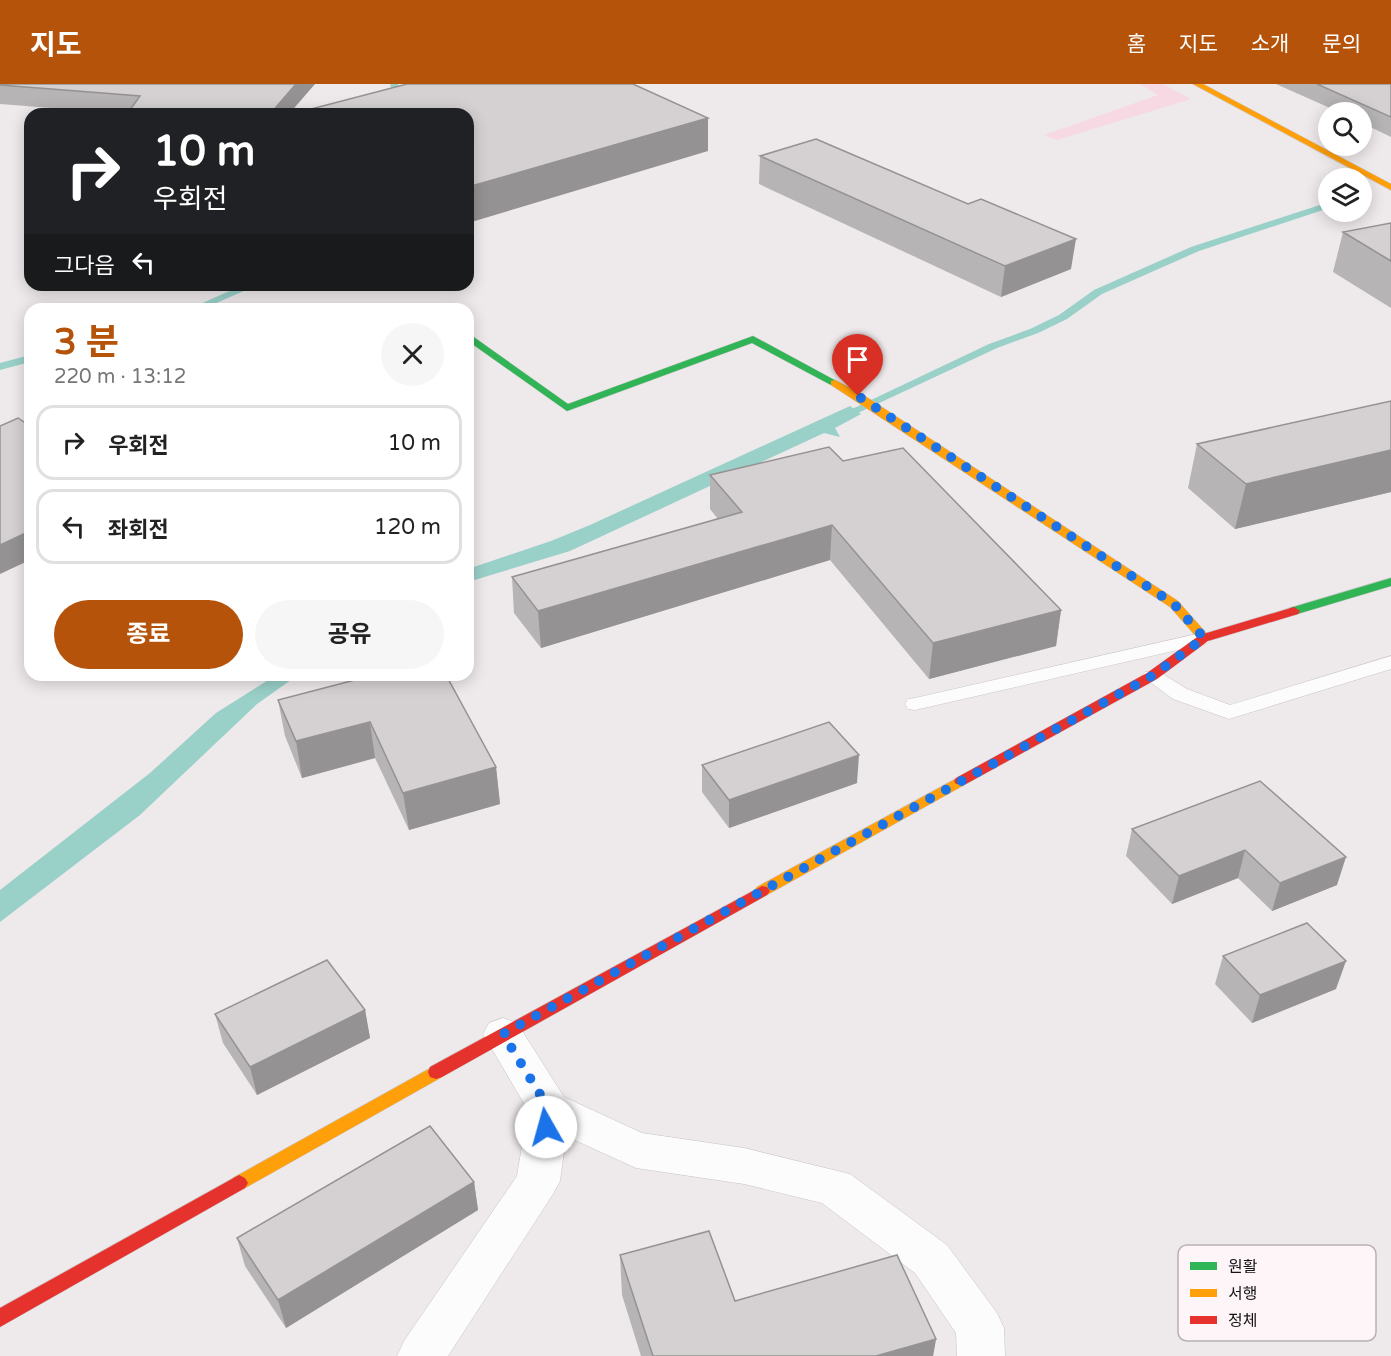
<!DOCTYPE html>
<html lang="ko">
<meta charset="utf-8">
<style>
body{margin:0;font-family:"Varela Round","Noto Sans KR",sans-serif;background:#f6f6f6;color:#222;height:100vh;display:flex;flex-direction:column;font-size:22px;white-space:nowrap}
*{box-sizing:border-box;margin:0}
p{font-size:20px;color:#767676}
.icon{flex:none;width:33px;height:33px;fill:none;stroke:currentColor;stroke-width:2;stroke-linecap:round;stroke-linejoin:round}
.map{position:relative;flex:1;overflow:hidden}
.panel{position:absolute;left:24px;top:219px;width:450px;height:378px;display:flex;flex-direction:column;background:#fff;border-radius:18px;box-shadow:0 3px 15px #0003}
.panel>*{flex:none}
.banner{position:absolute;left:24px;top:24px;width:450px;height:183px;border-radius:18px;box-shadow:0 3px 15px #0003;background:#202124;color:#fff;overflow:hidden}
.tools{position:absolute;left:1318px;top:18px;display:grid;gap:12px}
.tools a{display:grid;place-items:center;width:54px;height:54px;border-radius:50%;background:#fff;box-shadow:0 3px 15px #0003;font-size:30px}
.pin{position:absolute;display:grid;place-items:center;width:51px;height:51px;color:#fff;margin:-62px -26px;border-radius:50% 50% 50% 0;rotate:-45deg;box-shadow:0 0 6px #0007}
.pin .icon{rotate:45deg}
.me{position:absolute;width:66px;margin:-33px;rotate:353deg;stroke-linejoin:round;filter:drop-shadow(0 0 4px #0008)}
.turn{display:flex;align-items:center;gap:21px;height:126px;padding:0 30px;font-size:27px}
.turn .icon{width:78px;height:78px;stroke-width:2.5}
.turn b{display:block;font-size:42px;line-height:51px}
.then{display:flex;align-items:center;height:57px;padding:0 30px;background:#0003;gap:12px;font-size:22px}
.round{display:grid;place-items:center;flex:none;width:63px;height:63px;border-radius:32px;background:#f6f6f6}
.head{display:flex;align-items:center;justify-content:space-between;height:102px;padding:0 30px}
h1{font-size:36px;font-weight:700;line-height:45px;color:#b45309}
.button{display:flex;gap:12px;margin-top:auto;padding:12px 30px}
.button a{flex:1;height:69px;border-radius:36px;background:#b45309;color:#fff;font-size:24px;font-weight:700;line-height:69px;text-align:center}
.button a+a{background:#f6f6f6;color:#222}
ul{padding:0;list-style:none}
li{display:flex;align-items:center;gap:18px;height:75px;margin:0 12px 9px;padding:0 18px;border:3px solid #e0e0e0;border-radius:18px}
li div{flex:1}
li b{display:block;font-size:22px}
li em{font-style:normal}
header{display:flex;align-items:center;gap:36px;box-sizing:border-box;height:84px;padding:0 30px;background:#b45309;color:#fff}
header strong{font-size:28px}
nav{display:flex;gap:33px;margin-inline-start:auto;font-size:21px}
.map>svg:first-child{display:block}
.green{fill:#f7d9e4}
.water{fill:#99d0c8}
.lines{fill:none;stroke-linecap:round;stroke-linejoin:round}
.stream{fill:#99d0c8;fill-rule:evenodd}
.lane-casing{stroke:#c8c4c6;stroke-width:1}
.street-casing{stroke:#c8c4c6;stroke-width:1}
.fast-casing{stroke:#c8c4c6;stroke-width:1}
.slow-casing{stroke:#c8c4c6;stroke-width:1}
.jam-casing{stroke:#c8c4c6;stroke-width:1}
.lane{fill:#fcfcfc;fill-rule:evenodd}
.street{fill:#fcfcfc;fill-rule:evenodd}
.fast{fill:#30b455;fill-rule:evenodd}
.slow{fill:#ff9f0a;fill-rule:evenodd}
.jam{fill:#e5322d;fill-rule:evenodd}
.wall{fill:#b7b4b5}
.shaded-wall{fill:#959293}
.building{fill:#d5d1d2;stroke:#959293;stroke-width:1.5}
.route{stroke:#1a73e8;stroke-width:10;stroke-dasharray:0 18}
.key{fill:#fef5f8;stroke:#b8b1b4;stroke-width:1.5}
.key-label{font-size:16px;fill:#161315}
</style>
<header>
<strong>지도</strong>
<nav><a>홈</a><a>지도</a><a>소개</a><a>문의</a></nav>
</header>
<div class="map">
<svg width="1391" height="1272" viewBox="0 0 1391 1272">
<rect width="100%" height="100%" fill="#eee9eb"/>
<path class="green" d="M 1140,0 L 1163,0 L 1191,15 L 1057,56 L 1044,51 L 1158,11 Z"/>
<path class="water" d="M 850,322 L 861,330 L 835,344 L 840,353 L 824,349 L 570,467 L 468,498 L 468,485 L 551,457 L 590,441 Z
M 276,591 L 298,591 L 257,620 L 140,731 L 0,838 L 0,806 L 150,689 L 216,629 Z"/>
<g class="lines">
<path class="stream" d="M 390,0 L 398,0 L 408,30 L 400,30 Z
M 1329,118 L 1329,124 L 1199,167 L 1102,210 L 1067,235 L 1038,249 L 997,264 L 860,328 L 856,330 L 850,326 L 989,260 L 1030,245 L 1059,231 L 1094,206 L 1191,163 Z
M 243,201 L 257,201 L 203,225 L 189,225 Z
M 30,271 L 30,278 L 0,286 L 0,279 Z"/>
<g class="lane-casing">
<path id="lane" d="M 1201,549 L 1208,551 L 1211,555 L 1208,559 L 915,626 L 908,625 L 905,620 L 908,615 L 915,614 Z
M 1391,572 L 1391,585 L 1229,635 L 1173,615 L 1142,592 L 1145,588 L 1159,588 L 1187,605 L 1230,621 Z"/>
</g>
<g class="street-casing">
<path id="street" d="M 503,934 L 517,939 L 564,1013 L 642,1049 L 744,1064 L 850,1090 L 947,1161 L 997,1229 L 1004,1244 L 1005,1272 L 957,1272 L 956,1249 L 915,1189 L 822,1119 L 744,1100 L 636,1084 L 566,1052 L 560,1097 L 553,1110 L 448,1272 L 397,1272 L 404,1257 L 517,1092 L 528,1026 L 483,950 L 489,939 Z"/>
</g>
<g class="fast-casing">
<path id="fast" d="M 468,249 L 568,320 L 753,252 L 840,299 L 839,301 L 831,301 L 752,259 L 567,327 L 468,257 Z
M 1391,494 L 1391,502 L 1294,531 L 1288,527 L 1290,524 Z"/>
</g>
<g class="slow-casing">
<path id="slow" d="M 1193,0 L 1203,0 L 1391,100 L 1391,106 Z
M 835,296 L 862,310 L 1178,517 L 1208,551 L 1210,554 L 1208,557 L 1200,557 L 1170,523 L 831,301 L 831,297 Z
M 961,692 L 966,694 L 968,697 L 966,700 L 767,811 L 757,811 L 754,807 L 757,803 Z
M 436,981 L 442,983 L 444,988 L 442,993 L 245,1104 L 239,1107 L 233,1104 L 230,1099 L 233,1094 Z"/>
</g>
<g class="jam-casing">
<path id="jam" d="M 1294,523 L 1300,527 L 1298,530 L 1208,557 L 1157,595 L 966,700 L 956,700 L 954,697 L 956,694 L 1147,589 L 1200,551 Z
M 762,802 L 767,803 L 770,807 L 767,811 L 442,993 L 436,995 L 430,993 L 428,988 L 430,983 Z
M 239,1091 L 245,1094 L 248,1099 L 245,1104 L 0,1243 L 0,1224 Z"/>
</g>
<use href="#lane" class="lane"/>
<use href="#street" class="street"/>
<use href="#fast" class="fast"/>
<use href="#slow" class="slow"/>
<use href="#jam" class="jam"/>
</g>
<path class="wall" d="M 0,0 L 315,0 L 127,30 L 0,20 Z
M 1276,0 L 1391,0 L 1391,53 L 1362,39 L 1362,28 L 1339,28 Z
M 760,72 L 1071,185 L 1001,213 L 759,100 Z
M 1391,139 L 1391,224 L 1333,188 L 1343,148 Z
M 1391,317 L 1391,408 L 1235,445 L 1188,404 L 1197,360 Z
M 843,377 L 1061,526 L 1056,562 L 929,595 L 830,476 L 541,564 L 514,529 L 512,493 L 718,435 L 710,425 L 710,391 Z
M 374,591 L 496,683 L 500,720 L 409,746 L 375,674 L 302,694 L 285,652 L 278,616 Z
M 702,681 L 857,699 L 729,744 L 702,708 Z
M 1260,697 L 1337,801 L 1272,827 L 1238,794 L 1172,820 L 1126,772 L 1132,745 Z
M 1223,872 L 1336,905 L 1252,939 L 1215,900 Z
M 365,926 L 370,954 L 257,1011 L 223,959 L 215,930 Z
M 474,1098 L 478,1126 L 286,1244 L 245,1182 L 237,1154 Z
M 620,1171 L 735,1217 L 936,1255 L 933,1272 L 641,1272 L 622,1211 Z"/>
<path class="shaded-wall" d="M 296,0 L 315,0 L 289,30 L 270,30 Z
M 708,34 L 708,67 L 468,139 L 468,103 Z
M 1076,155 L 1071,185 L 1001,213 L 1005,182 Z
M 1391,366 L 1391,408 L 1235,445 L 1246,400 Z
M 832,441 L 830,476 L 541,564 L 538,527 Z
M 30,447 L 30,476 L 0,490 L 0,461 Z
M 1061,526 L 1056,562 L 929,595 L 933,559 Z
M 370,638 L 375,674 L 302,694 L 296,657 Z
M 859,671 L 857,699 L 729,744 L 729,716 Z
M 496,683 L 500,720 L 409,746 L 403,709 Z
M 1245,766 L 1238,794 L 1172,820 L 1179,792 Z
M 1346,773 L 1337,801 L 1272,827 L 1280,799 Z
M 1346,877 L 1336,905 L 1252,939 L 1260,911 Z
M 365,926 L 370,954 L 257,1011 L 250,983 Z
M 474,1098 L 478,1126 L 286,1244 L 278,1216 Z
M 936,1255 L 933,1272 L 876,1272 Z"/>
<path class="building" d="M 0,0 L 296,0 L 270,30 L 127,30 L 140,12 L 0,1 Z
M 407,0 L 633,0 L 708,34 L 468,103 L 468,30 L 292,30 Z
M 1317,0 L 1391,0 L 1391,33 Z
M 816,55 L 968,120 L 981,115 L 1076,155 L 1005,182 L 760,72 Z
M 1391,139 L 1391,177 L 1343,148 Z
M 1391,317 L 1391,366 L 1246,400 L 1197,360 Z
M 18,334 L 30,342 L 30,447 L 0,461 L 0,342 Z
M 829,363 L 843,377 L 903,364 L 1061,526 L 933,559 L 832,441 L 538,527 L 512,493 L 742,428 L 710,391 Z
M 374,591 L 446,591 L 496,683 L 403,709 L 370,638 L 296,657 L 278,616 Z
M 829,638 L 859,671 L 729,716 L 702,681 Z
M 1260,697 L 1346,773 L 1280,799 L 1245,766 L 1179,792 L 1132,745 Z
M 1307,839 L 1346,877 L 1260,911 L 1223,872 Z
M 327,876 L 365,926 L 250,983 L 215,930 Z
M 430,1042 L 474,1098 L 278,1216 L 237,1154 Z
M 709,1147 L 735,1217 L 897,1171 L 936,1255 L 876,1272 L 653,1272 L 620,1171 Z"/>
<g class="lines">
<path class="route" d="M 546,1043 L 549,1025 L 503,950 L 1152,592 L 1204,554 L 1174,520 L 858,312"/>
</g>
<rect x="1178" y="1161" width="198" height="96" rx="9" class="key"/>
<rect x="1190" y="1178" width="27" height="8" fill="#30b455"/>
<rect x="1190" y="1205" width="27" height="8" fill="#ff9f0a"/>
<rect x="1190" y="1232" width="27" height="8" fill="#e5322d"/>
<g class="key-label">
<text x="1228" y="1188">원활</text>
<text x="1228" y="1215">서행</text>
<text x="1228" y="1242">정체</text>
</g>
</svg>
<div class="tools">
<a><svg class="icon" aria-label="search" viewBox="0 0 24 24"><circle cx="10" cy="10" r="6"/><path d="M15 15l6 6"/></svg></a>
<a><svg class="icon" aria-label="layers" viewBox="0 0 24 24"><path d="M12 4l9 5-9 5-9-5zM3 14l9 5 9-5"/></svg></a>
</div>
<div class="pin" style="left:858px;top:312px;background:#d93025"><svg class="icon" aria-label="arrive" viewBox="0 0 24 24"><path d="M6 21V4h12l-3 4 3 4H6"/></svg></div>
<svg class="me" style="left:546px;top:1043px" viewBox="-20 -20 40 40"><circle r="19" fill="#fff"/><path d="M0-13L10 11 0 6-10 11z" fill="#1a73e8"/></svg>
<div class="banner">
<div class="turn"><svg class="icon" aria-label="right" viewBox="0 0 24 24"><path d="M7 20v-9h11M14 6l5 5-5 5"/></svg><div><b>10 m</b>우회전</div></div>
<div class="then">그다음<svg class="icon" aria-label="left" viewBox="0 0 24 24"><path d="M17 20v-9H6M10 6l-5 5 5 5"/></svg></div>
</div>
<section class="panel">
<div class="head"><div><h1>3 분</h1><p>220 m · 13:12</p></div><a class="round"><svg class="icon" aria-label="close" viewBox="0 0 24 24"><path d="M6 6l12 12M18 6L6 18"/></svg></a></div>
<ul>
<li><svg class="icon" aria-label="right" viewBox="0 0 24 24"><path d="M7 20v-9h11M14 6l5 5-5 5"/></svg><div><b>우회전</b></div><em>10 m</em></li>
<li><svg class="icon" aria-label="left" viewBox="0 0 24 24"><path d="M17 20v-9H6M10 6l-5 5 5 5"/></svg><div><b>좌회전</b></div><em>120 m</em></li>
</ul>
<div class="button"><a>종료</a><a>공유</a></div>
</section>
</div>
